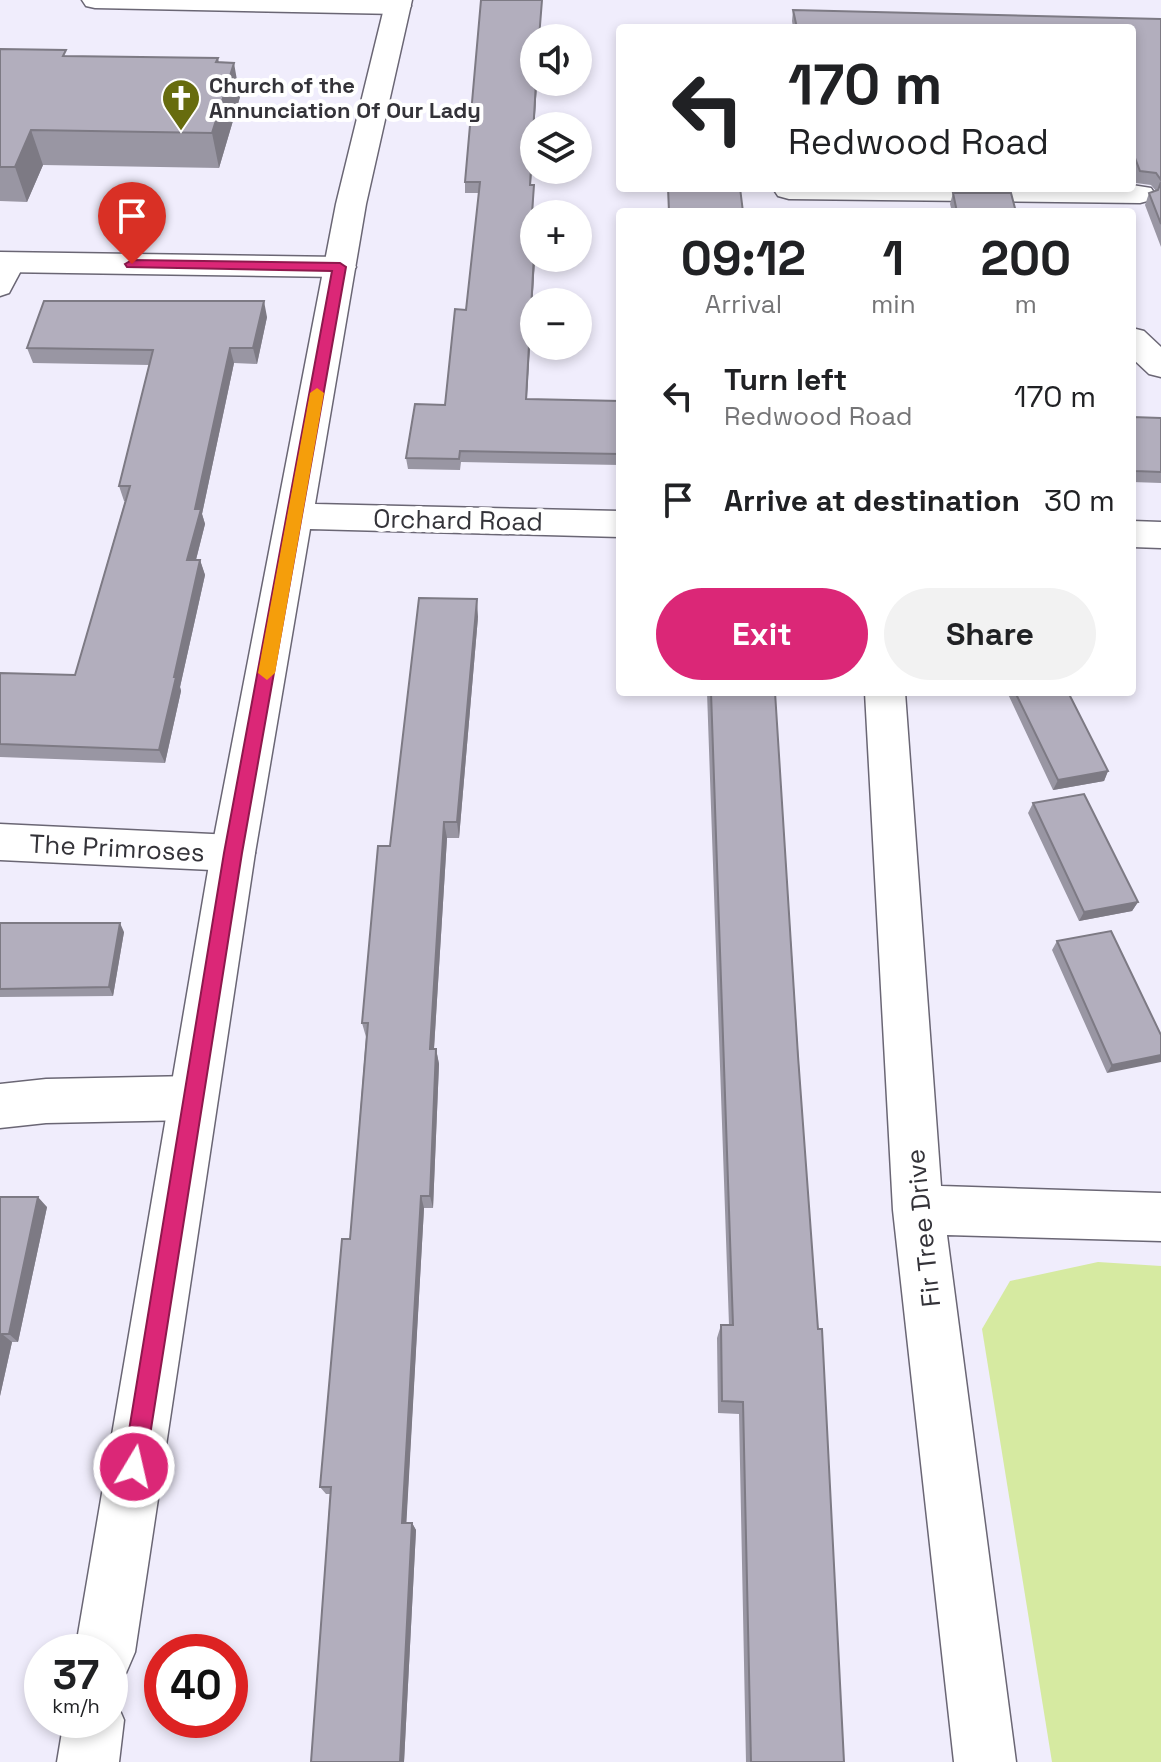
<!DOCTYPE html>
<meta charset="utf-8">
<style>
body{margin:0;font-family:"Space Grotesk",sans-serif;background:#f2f2f2;color:#202124;height:100vh;display:flex;flex-direction:column;font-size:30px;white-space:nowrap}
*{box-sizing:border-box;margin:0}
p{font-size:26px;color:#757577}
.icon{flex:none;width:44px;height:44px;fill:none;stroke:currentColor;stroke-width:2;stroke-linecap:round;stroke-linejoin:round}
.map{position:relative;flex:1;overflow:hidden}
.details{position:absolute;left:616px;top:208px;width:520px;height:488px;display:flex;flex-direction:column;background:#fff;border-radius:8px;box-shadow:0 4px 12px #0003}
.details>*{flex:none}
.banner{position:absolute;left:616px;top:24px;width:520px;height:168px;border-radius:8px;box-shadow:0 4px 12px #0003;background:#fff;color:#202124;overflow:hidden}
.fabs{position:absolute;left:520px;top:24px;display:grid;gap:16px}
.fabs a{display:grid;place-items:center;width:72px;height:72px;border-radius:50%;background:#fff;box-shadow:0 4px 12px #0003;font-size:40px}
.speed{position:absolute;left:24px;top:1634px;display:flex;gap:16px;font-size:40px;font-weight:700;text-align:center}
.speed>*{display:grid;place-content:center;width:104px;height:104px;border-radius:50%;background:#fff;box-shadow:0 4px 12px #0003;line-height:1}
.speed small{font-size:20px;font-weight:400}
.speed .limit{border:12px solid #d22;background:#fff;color:#111}
.pin{position:absolute;display:grid;place-items:center;width:68px;height:68px;color:#fff;margin:-82px -34px;border-radius:50% 50% 50% 0;rotate:-45deg;box-shadow:0 0 8px #0007}
.pin .icon{rotate:45deg}
.me{position:absolute;width:88px;margin:-44px;rotate:9deg;stroke-linejoin:round;filter:drop-shadow(0 0 6px #0008)}
.turn{display:flex;align-items:center;gap:28px;height:168px;padding:0 40px;font-size:36px}
.turn .icon{width:104px;height:104px;stroke-width:2.5}
.turn b{display:block;font-size:56px;line-height:68px}
.eta{display:flex;justify-content:space-evenly;align-items:center;height:136px;text-align:center}
.eta b{font-size:48px;font-weight:700;line-height:56px}
.button{display:flex;gap:16px;margin-top:auto;padding:16px 40px}
.button a{flex:1;height:92px;border-radius:48px;background:#db2777;color:#fff;font-size:32px;font-weight:700;line-height:92px;text-align:center}
.button a+a{background:#f2f2f2;color:#202124}
ul{padding:0;list-style:none}
li{display:flex;align-items:center;gap:24px;height:104px;padding:0 40px}
li div{flex:1}
li b{display:block;font-size:30px}
li em{font-style:normal}
.map>svg:first-child{display:block}
.green{fill:#d6eaa1}
.lines{fill:none;stroke-linecap:round;stroke-linejoin:round}
.lane-casing{stroke:#6a6674;stroke-width:3}
.street-casing{stroke:#6a6674;stroke-width:3}
.secondary-casing{stroke:#6a6674;stroke-width:3}
.lane{fill:#fff;fill-rule:evenodd}
.street{fill:#fff;fill-rule:evenodd}
.secondary{fill:#fff;fill-rule:evenodd}
.wall{fill:#9996a3}
.shaded-wall{fill:#7d7a84}
.building{fill:#b2aebd;stroke:#7d7a84;stroke-width:2}
.route{fill:#db2777;stroke:#8e194d;stroke-width:2}
.slow{fill:#f59e0b}
.labels{text-anchor:middle;dominant-baseline:central;stroke-width:8;stroke-linejoin:round;paint-order:stroke}
.far-poi-label{font-size:22px;font-weight:bold;fill:#343339;stroke:#fff;text-anchor:start}
.street-label{font-size:26px;fill:#343339;stroke:#fff}
</style>
<div class="map">
<svg width="1161" height="1762" viewBox="0 0 1161 1762">
<rect width="100%" height="100%" fill="#f0edfc"/>
<path class="green" d="M 1098,1262 L 1161,1266 L 1161,1762 L 1052,1762 L 982,1329 L 1010,1281 Z"/>
<g class="lines">
<g class="lane-casing">
<path id="lane" d="M 13,256 L 22,258 L 25,263 L 9,293 L 0,296 L 0,264 L 4,258 Z"/>
</g>
<g class="street-casing">
<path id="street" d="M 82,0 L 406,0 L 411,6 L 407,12 L 398,14 L 95,8 L 86,6 Z
M 1132,185 L 1151,188 L 1155,194 L 1151,200 L 1140,203 L 789,199 L 778,196 L 774,190 L 1132,188 Z
M 0,252 L 340,257 L 351,260 L 356,267 L 351,274 L 340,277 L 0,272 Z
M 1132,328 L 1144,331 L 1161,347 L 1161,377 L 1149,374 L 1132,358 Z
M 865,692 L 905,692 L 941,1186 L 1161,1193 L 1161,1241 L 947,1235 L 1016,1762 L 954,1762 L 893,1210 Z
M 0,824 L 233,835 L 248,840 L 255,853 L 248,866 L 233,871 L 0,860 Z
M 192,1076 L 209,1082 L 216,1098 L 209,1114 L 192,1120 L 46,1123 L 0,1128 L 0,1084 L 46,1079 Z"/>
</g>
<g class="secondary-casing">
<path id="secondary" d="M 386,0 L 412,0 L 366,204 L 315,504 L 620,511 L 620,537 L 310,529 L 255,853 L 135,1652 L 126,1673 L 110,1679 L 110,1652 L 75,1652 L 211,853 L 336,204 Z
M 1132,521 L 1161,522 L 1161,548 L 1132,547 Z
M 110,1696 L 115,1699 L 124,1720 L 119,1762 L 57,1762 L 64,1720 L 110,1720 Z"/>
</g>
<use href="#lane" class="lane"/>
<use href="#street" class="street"/>
<use href="#secondary" class="secondary"/>
</g>
<path class="wall" d="M 793,10 L 1161,19 L 1161,247 L 1145,205 L 1149,193 L 1156,191 L 1151,185 L 1136,183 L 1132,171 L 1132,28 L 793,28 L 792,21 Z
M 0,49 L 68,56 L 218,62 L 240,97 L 219,168 L 43,165 L 27,202 L 0,201 Z
M 537,82 L 531,185 L 534,185 L 533,213 L 535,258 L 527,400 L 620,401 L 620,465 L 461,462 L 460,470 L 408,469 L 406,458 L 445,405 L 466,310 L 479,193 L 465,193 L 465,182 Z
M 953,193 L 1016,212 L 952,212 L 950,204 Z
M 267,317 L 257,364 L 234,363 L 202,514 L 205,524 L 196,560 L 200,560 L 205,575 L 180,687 L 181,691 L 165,763 L 0,757 L 0,673 L 75,675 L 125,501 L 124,501 L 119,486 L 150,365 L 33,363 L 27,348 Z
M 1132,417 L 1161,418 L 1161,483 L 1132,482 Z
M 478,617 L 459,838 L 447,838 L 434,1049 L 436,1049 L 439,1064 L 433,1208 L 424,1208 L 406,1523 L 412,1523 L 416,1530 L 404,1762 L 311,1762 L 330,1494 L 326,1494 L 320,1487 L 350,1239 L 366,1037 L 362,1023 L 390,846 Z
M 707,692 L 775,692 L 844,1762 L 746,1762 L 739,1414 L 718,1413 L 717,1338 L 721,1325 L 729,1325 Z
M 1007,692 L 1068,692 L 1108,771 L 1104,781 L 1053,790 Z
M 1033,803 L 1138,902 L 1132,911 L 1079,921 L 1028,813 Z
M 0,923 L 124,932 L 113,996 L 0,997 Z
M 1057,941 L 1161,1035 L 1107,1073 L 1052,950 Z
M 0,1197 L 47,1207 L 18,1342 L 12,1342 L 0,1396 Z"/>
<path class="shaded-wall" d="M 218,58 L 225,92 L 234,63 L 240,97 L 219,168 L 212,133 L 216,62 Z
M 536,82 L 537,82 L 530,196 L 530,185 Z
M 31,130 L 43,165 L 27,202 L 15,167 Z
M 534,258 L 535,258 L 526,410 L 526,399 Z
M 264,301 L 267,317 L 257,364 L 253,348 Z
M 230,348 L 234,363 L 202,514 L 205,524 L 192,575 L 187,560 L 195,509 Z
M 200,560 L 205,575 L 180,687 L 181,691 L 165,763 L 159,750 L 174,677 Z
M 477,599 L 478,617 L 459,838 L 457,822 Z
M 1108,771 L 1104,781 L 1053,790 L 1058,780 Z
M 444,822 L 447,838 L 433,1064 L 430,1049 Z
M 1138,902 L 1132,911 L 1079,921 L 1084,912 Z
M 120,923 L 124,932 L 113,996 L 109,987 Z
M 436,1049 L 439,1064 L 433,1208 L 430,1196 Z
M 1161,1055 L 1161,1062 L 1107,1073 L 1112,1065 Z
M 421,1196 L 424,1208 L 406,1530 L 402,1523 Z
M 38,1197 L 47,1207 L 18,1342 L 9,1334 Z
M 2,1334 L 12,1342 L 0,1396 L 0,1341 Z
M 412,1523 L 416,1530 L 404,1762 L 400,1762 Z"/>
<path class="building" d="M 481,0 L 542,0 L 539,38 L 534,38 L 534,82 L 536,82 L 530,185 L 534,185 L 532,213 L 536,214 L 534,214 L 534,255 L 526,399 L 620,401 L 620,454 L 460,451 L 459,459 L 406,458 L 415,404 L 445,405 L 455,309 L 466,310 L 480,182 L 465,182 Z
M 793,10 L 1161,19 L 1161,180 L 1156,173 L 1140,171 L 1135,158 L 1132,158 L 1132,28 L 797,28 Z
M 0,49 L 66,50 L 63,56 L 218,58 L 216,62 L 234,63 L 212,133 L 31,130 L 15,167 L 0,167 Z
M 1161,182 L 1161,224 L 1149,193 L 1158,190 Z
M 668,188 L 740,188 L 743,212 L 669,212 Z
M 953,193 L 1011,193 L 1016,212 L 957,212 Z
M 44,301 L 264,301 L 253,348 L 230,348 L 195,509 L 201,509 L 187,560 L 200,560 L 174,677 L 176,677 L 159,750 L 0,744 L 0,673 L 75,675 L 130,486 L 119,486 L 153,350 L 27,348 Z
M 1132,417 L 1161,418 L 1161,472 L 1135,471 L 1132,459 Z
M 419,598 L 477,599 L 457,822 L 444,822 L 430,1049 L 436,1049 L 430,1196 L 421,1196 L 402,1523 L 412,1523 L 400,1762 L 311,1762 L 331,1487 L 320,1487 L 342,1239 L 350,1239 L 368,1023 L 362,1023 L 378,846 L 390,846 Z
M 711,692 L 775,692 L 798,1056 L 818,1329 L 822,1329 L 844,1762 L 751,1762 L 743,1402 L 722,1401 L 721,1325 L 733,1325 Z
M 1015,692 L 1068,692 L 1108,771 L 1058,780 Z
M 1084,794 L 1138,902 L 1084,912 L 1033,803 Z
M 0,923 L 120,923 L 109,987 L 0,989 Z
M 1111,931 L 1161,1035 L 1161,1055 L 1112,1065 L 1057,941 Z
M 0,1197 L 38,1197 L 9,1334 L 2,1334 L 0,1341 Z"/>
<path class="route" d="M 132,260 L 340,263 L 346,267 L 242,853 L 145,1467 L 142,1476 L 134,1479 L 126,1476 L 123,1467 L 224,853 L 332,271 L 127,267 L 125,264 Z"/>
<path class="slow" d="M 317,388 L 324,393 L 275,673 L 267,680 L 258,673 L 310,393 Z"/>
<defs>
<g id="church-pin" transform="scale(2)"><path d="M0 17L-7.5 6A9.5 9.5 0 1 1 7.5 6Z" fill="#676c0e" stroke="#fff"/><path d="M-1.2-6h2.4v3.5h3.3v2.4h-3.3V6h-2.4V-.1h-3.3v-2.4h3.3Z" fill="#fff"/></g>
</defs>
<g fill-rule="evenodd">
<use href="#church-pin" x="181" y="98"/>
</g>
<g class="labels">
<g class="far-poi-label">
<text x="209" y="85">Church of the<tspan x="209" dy="25">Annunciation Of Our Lady</tspan></text>
</g>
<g class="street-label">
<text transform="translate(458 520) rotate(1)">Orchard Road</text>
<text transform="translate(117 848) rotate(3)">The Primroses</text>
<text transform="translate(923 1228) rotate(-96)">Fir Tree Drive</text>
</g>
</g>
</svg>
<div class="fabs">
<a><svg class="icon" aria-label="sound" viewBox="0 0 24 24"><path d="M4 9h4l5-4v14l-5-4H4zM17 9q2 3 0 6"/></svg></a>
<a><svg class="icon" aria-label="layers" viewBox="0 0 24 24"><path d="M12 4l9 5-9 5-9-5zM3 14l9 5 9-5"/></svg></a>
<a>+</a>
<a>−</a>
</div>
<div class="speed"><div>37<small>km/h</small></div><div class="limit">40</div></div>
<div class="pin" style="left:132px;top:264px;background:#d93025"><svg class="icon" aria-label="arrive" viewBox="0 0 24 24"><path d="M6 21V4h12l-3 4 3 4H6"/></svg></div>
<svg class="me" style="left:134px;top:1467px" viewBox="-20 -20 40 40"><circle r="17" fill="#db2777" stroke="#fff" stroke-width="3"/><path d="M0-11L8 9 0 5-8 9z" fill="#fff"/></svg>
<div class="banner">
<div class="turn"><svg class="icon" aria-label="left" viewBox="0 0 24 24"><path d="M17 20v-9H6M10 6l-5 5 5 5"/></svg><div><b>170 m</b>Redwood Road</div></div>
</div>
<section class="details">
<div class="eta">
<div><b>09:12</b><p>Arrival</p></div>
<div><b>1</b><p>min</p></div>
<div><b>200</b><p>m</p></div>
</div>
<ul>
<li><svg class="icon" aria-label="left" viewBox="0 0 24 24"><path d="M17 20v-9H6M10 6l-5 5 5 5"/></svg><div><b>Turn left</b><p>Redwood Road</p></div><em>170 m</em></li>
<li><svg class="icon" aria-label="arrive" viewBox="0 0 24 24"><path d="M6 21V4h12l-3 4 3 4H6"/></svg><div><b>Arrive at destination</b></div><em>30 m</em></li>
</ul>
<div class="button"><a>Exit</a><a>Share</a></div>
</section>
</div>
